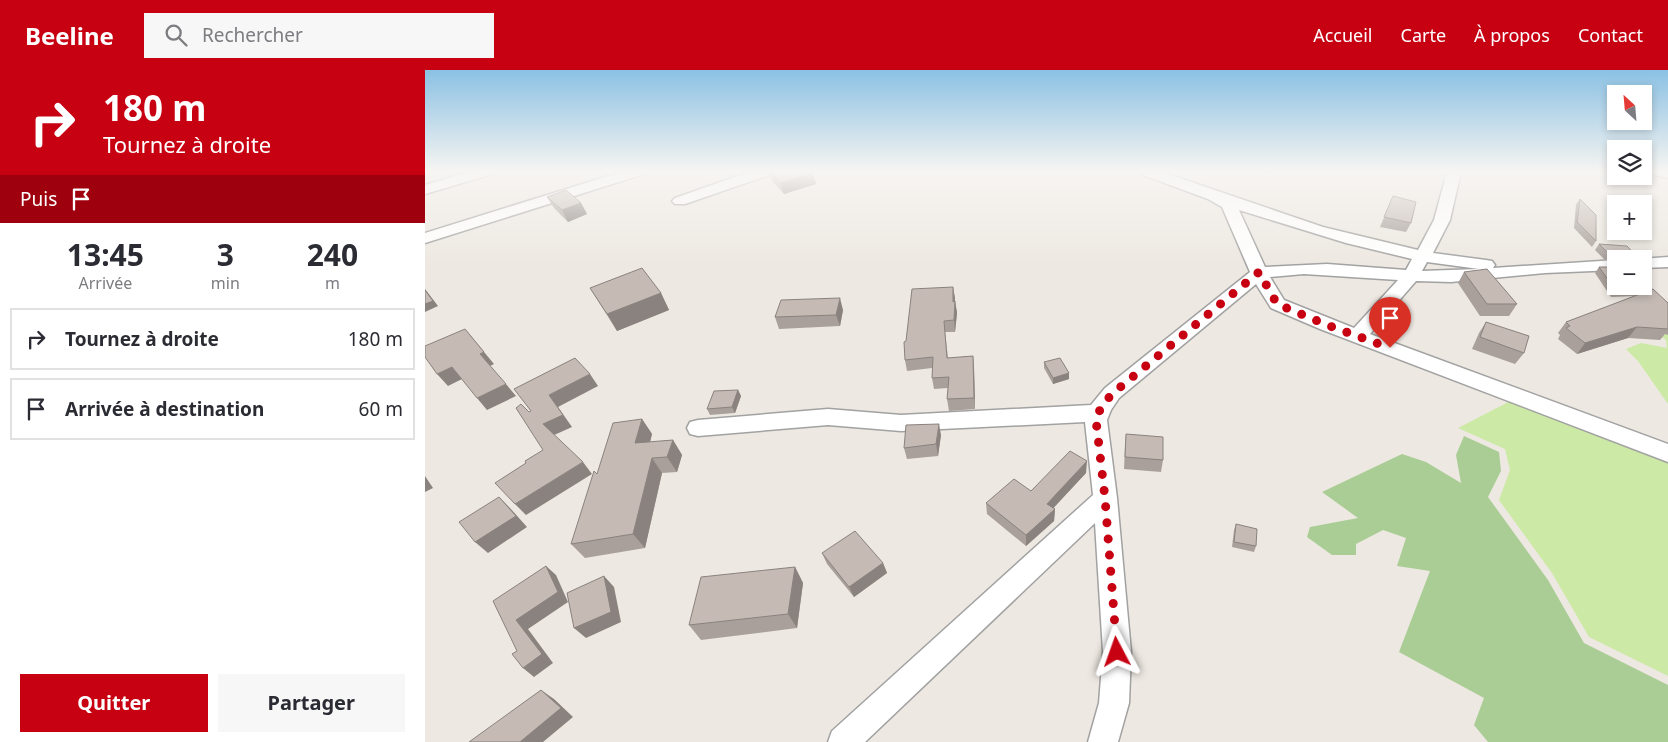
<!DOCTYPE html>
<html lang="fr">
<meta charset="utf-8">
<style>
body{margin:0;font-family:"Noto Sans",sans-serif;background:#f7f7f7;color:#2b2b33;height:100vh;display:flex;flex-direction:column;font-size:19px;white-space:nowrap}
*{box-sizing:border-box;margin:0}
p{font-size:16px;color:#7c7c81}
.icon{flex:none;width:28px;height:28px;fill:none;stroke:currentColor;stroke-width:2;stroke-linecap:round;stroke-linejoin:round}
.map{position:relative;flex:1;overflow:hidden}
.panel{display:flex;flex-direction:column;background:#fff;width:425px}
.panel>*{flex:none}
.top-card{background:#c70012;color:#fff;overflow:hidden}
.needle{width:32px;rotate:334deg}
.controls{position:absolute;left:1182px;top:15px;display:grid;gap:10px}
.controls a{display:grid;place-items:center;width:45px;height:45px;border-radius:0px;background:#fff;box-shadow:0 2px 8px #0003;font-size:25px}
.pin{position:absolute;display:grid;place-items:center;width:42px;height:42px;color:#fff;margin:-51px -21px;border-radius:50% 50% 50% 0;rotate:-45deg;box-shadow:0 0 5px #0007}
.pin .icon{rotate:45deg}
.me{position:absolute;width:55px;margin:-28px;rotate:356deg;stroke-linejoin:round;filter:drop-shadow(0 0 4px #0008)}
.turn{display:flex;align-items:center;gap:18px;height:105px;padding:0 20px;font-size:22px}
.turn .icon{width:65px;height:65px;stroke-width:2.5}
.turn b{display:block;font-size:35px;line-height:42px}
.then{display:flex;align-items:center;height:48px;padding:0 20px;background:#0003;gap:10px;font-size:19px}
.eta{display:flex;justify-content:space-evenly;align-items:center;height:85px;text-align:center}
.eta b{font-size:30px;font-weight:700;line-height:35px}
.primary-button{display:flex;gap:10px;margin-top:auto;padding:10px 20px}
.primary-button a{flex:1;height:58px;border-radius:0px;background:#c70012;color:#fff;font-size:20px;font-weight:700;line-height:58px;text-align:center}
.primary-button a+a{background:#f7f7f7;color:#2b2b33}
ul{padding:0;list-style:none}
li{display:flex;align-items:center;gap:15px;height:62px;margin:0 10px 8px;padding:0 10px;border:2px solid #e1e1e2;border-radius:0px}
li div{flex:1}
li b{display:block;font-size:19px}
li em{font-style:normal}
header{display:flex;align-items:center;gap:30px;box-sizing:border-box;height:70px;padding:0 25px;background:#c70012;color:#fff}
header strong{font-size:24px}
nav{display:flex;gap:28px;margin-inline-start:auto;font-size:18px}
.search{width:350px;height:45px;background:#f7f7f7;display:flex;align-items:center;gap:12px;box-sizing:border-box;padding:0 18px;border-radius:0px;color:#7c7c81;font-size:19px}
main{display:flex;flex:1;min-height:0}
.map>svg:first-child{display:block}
.grass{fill:#cce9a5}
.forest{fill:#aacd95}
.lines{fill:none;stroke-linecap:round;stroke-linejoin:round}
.street-casing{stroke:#a2a2a2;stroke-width:3}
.street{fill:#fff;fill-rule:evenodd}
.wall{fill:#a9a09b}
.shaded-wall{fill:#8a827e}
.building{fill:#c5bab4;stroke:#8a827e}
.route{stroke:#c70012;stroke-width:9;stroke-dasharray:0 16.2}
</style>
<header>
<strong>Beeline</strong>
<div class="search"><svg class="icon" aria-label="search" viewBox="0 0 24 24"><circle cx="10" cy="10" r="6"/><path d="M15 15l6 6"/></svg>Rechercher</div>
<nav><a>Accueil</a><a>Carte</a><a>À propos</a><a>Contact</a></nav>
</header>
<main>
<section class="panel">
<div class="top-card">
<div class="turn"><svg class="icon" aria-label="right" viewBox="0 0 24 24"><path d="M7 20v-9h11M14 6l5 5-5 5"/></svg><div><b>180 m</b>Tournez à droite</div></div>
<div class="then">Puis<svg class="icon" aria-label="arrive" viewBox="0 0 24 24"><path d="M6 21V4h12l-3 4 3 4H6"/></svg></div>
</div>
<div class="eta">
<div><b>13:45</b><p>Arrivée</p></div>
<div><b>3</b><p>min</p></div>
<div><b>240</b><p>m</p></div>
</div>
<ul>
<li><svg class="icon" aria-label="right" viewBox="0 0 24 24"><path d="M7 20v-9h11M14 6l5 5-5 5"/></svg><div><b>Tournez à droite</b></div><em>180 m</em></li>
<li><svg class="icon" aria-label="arrive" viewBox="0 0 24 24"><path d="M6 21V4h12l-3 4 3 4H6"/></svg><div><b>Arrivée à destination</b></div><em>60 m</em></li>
</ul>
<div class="primary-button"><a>Quitter</a><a>Partager</a></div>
</section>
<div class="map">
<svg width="1243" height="672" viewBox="0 0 1243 672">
<rect width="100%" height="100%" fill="#ede8e1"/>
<path class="grass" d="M 1243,261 L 1243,334 L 1213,291 L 1201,279 L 1216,273 L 1242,278 L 1241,270 L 1234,265 Z
M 1093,327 L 1243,391 L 1243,606 L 1164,567 L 1127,503 L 1074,430 L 1085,400 L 1080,379 L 1033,358 Z"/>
<path class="forest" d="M 1039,366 L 1074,382 L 1076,401 L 1063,427 L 1123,510 L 1159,573 L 1243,615 L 1243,672 L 1063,672 L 1049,655 L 1059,628 L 974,582 L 1005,501 L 972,496 L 981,468 L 958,460 L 931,474 L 931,485 L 907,485 L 882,467 L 885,457 L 933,448 L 897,422 L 977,384 L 1001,392 L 1036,413 L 1031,385 Z"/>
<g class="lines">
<g class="street-casing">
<path id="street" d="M 43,102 L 66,102 L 64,105 L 0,124 L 0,115 Z
M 196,102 L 218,102 L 216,105 L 0,173 L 0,163 Z
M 324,102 L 346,102 L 344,105 L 260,134 L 250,134 L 247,131 L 250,128 Z
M 716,102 L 737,102 L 898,157 L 993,180 L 1009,150 L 1022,102 L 1036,102 L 1025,150 L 1008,183 L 1061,190 L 1067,191 L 1070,195 L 1068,198 L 1191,190 L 1191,200 L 1120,203 L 1026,212 L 991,211 L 945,264 L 1243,374 L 1243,392 L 895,259 L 846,238 L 831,214 L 694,328 L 686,340 L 682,350 L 692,428 L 706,582 L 704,633 L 693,672 L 663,672 L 674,633 L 678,582 L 670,453 L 440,672 L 403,672 L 407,661 L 668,425 L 660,352 L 476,361 L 403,355 L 273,366 L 265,364 L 262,358 L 265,352 L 273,350 L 403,339 L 476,345 L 666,335 L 680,318 L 825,202 L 797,137 L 783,129 L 718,105 ZM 814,140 L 921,173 L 987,189 L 981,200 L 902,194 L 840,197 ZM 1002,192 L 1054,199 L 997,201 ZM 879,204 L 973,210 L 929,258 L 859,230 L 845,207 Z
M 1227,102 L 1243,102 L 1243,108 L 1229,105 Z
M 1243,187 L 1243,197 L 1219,198 L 1219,189 L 1215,189 Z"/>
</g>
<use href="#street" class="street"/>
</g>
<path class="wall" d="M 344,102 L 386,102 L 391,114 L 359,124 L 347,111 Z
M 968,126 L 986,153 L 981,162 L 955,157 Z
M 122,127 L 156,133 L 162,144 L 143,152 L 129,138 Z
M 1155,129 L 1171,171 L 1167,177 L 1149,158 L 1151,134 Z
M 1174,174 L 1214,189 L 1179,189 L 1170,180 Z
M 1219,193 L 1227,201 L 1222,207 L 1219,207 Z
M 1174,197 L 1219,219 L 1215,224 L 1243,233 L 1243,265 L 1240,264 L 1235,270 L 1203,268 L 1152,284 L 1133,269 L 1135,265 L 1133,263 L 1141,252 L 1211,226 L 1186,227 L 1170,203 Z
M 1039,202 L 1092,234 L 1084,246 L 1055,246 L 1033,213 Z
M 528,217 L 532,243 L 530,262 L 520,262 L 523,288 L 548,286 L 549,297 L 550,339 L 524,341 L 522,329 L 523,318 L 509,319 L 507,308 L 507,298 L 482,301 L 480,290 L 481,271 Z
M 165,218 L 236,223 L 244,240 L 192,261 Z
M 418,240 L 415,256 L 354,259 L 350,247 Z
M 1061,252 L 1099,283 L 1090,294 L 1047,279 L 1054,263 Z
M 619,292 L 644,303 L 644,309 L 628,314 L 619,298 Z
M 313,320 L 316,326 L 310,343 L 285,345 L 282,339 Z
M 217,349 L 227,364 L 225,372 L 248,370 L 257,385 L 252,402 L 237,403 L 220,478 L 160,488 L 146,474 L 172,404 Z
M 701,364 L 738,390 L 736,402 L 699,399 L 700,376 Z
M 516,365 L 513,386 L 482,389 L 479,378 Z
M 661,403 L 628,438 L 630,439 L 629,451 L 601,476 L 562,444 L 561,433 L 606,421 Z
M 811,454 L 831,476 L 829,482 L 807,477 L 809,460 Z
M 397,483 L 458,493 L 462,503 L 429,527 L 402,494 Z
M 370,497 L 378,513 L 372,558 L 276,570 L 264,555 Z"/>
<path class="shaded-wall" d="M 388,103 L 391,114 L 359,124 L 355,113 Z
M 156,133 L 162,144 L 143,152 L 137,140 Z
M 528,217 L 530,228 L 530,240 L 530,231 L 532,243 L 530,262 L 529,250 Z
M 0,219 L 13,236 L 0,242 Z
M 236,223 L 244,240 L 192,261 L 182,244 Z
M 415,228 L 418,240 L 415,256 L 411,245 Z
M 1212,257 L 1203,268 L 1152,284 L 1160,273 Z
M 40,259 L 69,294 L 65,296 L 55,284 Z
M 548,286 L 549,297 L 550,339 L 549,328 Z
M 27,297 L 37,309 L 23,316 L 12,304 Z
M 644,303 L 644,309 L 628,314 L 628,308 Z
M 165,304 L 173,316 L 133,337 L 147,357 L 127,366 L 118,354 L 124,325 Z
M 81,314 L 91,326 L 62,340 L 52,328 Z
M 313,320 L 316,326 L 310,343 L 307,337 Z
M 217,349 L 227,364 L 221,388 L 210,373 Z
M 514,354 L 516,365 L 513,386 L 511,374 Z
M 248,370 L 257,385 L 252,402 L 242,387 Z
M 227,388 L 237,403 L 220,478 L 208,464 Z
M 662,391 L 661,403 L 622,445 L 622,434 Z
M 158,392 L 167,404 L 101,445 L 90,434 Z
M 0,406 L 8,418 L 0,422 Z
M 74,427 L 85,438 L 102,457 L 63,483 L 50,472 Z
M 630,439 L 629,451 L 601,476 L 601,465 Z
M 458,493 L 462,503 L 429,527 L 424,517 Z
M 121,496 L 131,505 L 143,532 L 103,559 L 128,593 L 109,607 L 98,598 L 91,550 Z
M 370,497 L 378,513 L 372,558 L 363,544 Z
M 179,506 L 189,517 L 196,552 L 161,568 L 149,558 Z
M 116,620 L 129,629 L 148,647 L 118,672 L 95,672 Z"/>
<path class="building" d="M 346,102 L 386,102 L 388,103 L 355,113 Z
M 141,120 L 156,133 L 137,140 L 122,127 Z
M 968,126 L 991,132 L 986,153 L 959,147 Z
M 1155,129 L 1171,145 L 1171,171 L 1152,152 Z
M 1174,174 L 1202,176 L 1214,189 L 1196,189 L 1197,183 L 1183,183 Z
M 1219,193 L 1227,201 L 1219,202 Z
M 1174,197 L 1191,197 L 1191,216 L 1215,216 L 1219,219 L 1191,221 Z
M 217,198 L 236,223 L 182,244 L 165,218 Z
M 1062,199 L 1092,234 L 1062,234 L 1039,202 Z
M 528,217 L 528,232 L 530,231 L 529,250 L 519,251 L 522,288 L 548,286 L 549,328 L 522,329 L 524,307 L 507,308 L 508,287 L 480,290 L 479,272 L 481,271 L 487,219 Z
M 1228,219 L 1243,233 L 1243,259 L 1212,257 L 1160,273 L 1141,258 L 1145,256 L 1141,252 Z
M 0,220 L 8,231 L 0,234 Z
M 415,228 L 411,245 L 350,247 L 356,230 Z
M 1061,252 L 1104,266 L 1099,283 L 1055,267 Z
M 40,259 L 59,282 L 55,284 L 81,314 L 52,328 L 27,297 L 12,304 L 0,287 L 0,276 Z
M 150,288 L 165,304 L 124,325 L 138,345 L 118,354 L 158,392 L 90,434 L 70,413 L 101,393 L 100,391 L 118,380 L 91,338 L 96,334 L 104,342 L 106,341 L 89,319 Z
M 635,288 L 644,303 L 628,308 L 619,292 Z
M 313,320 L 307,337 L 282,339 L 289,321 Z
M 217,349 L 210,373 L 248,370 L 242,387 L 227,388 L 208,464 L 146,474 L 169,401 L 172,404 L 188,353 Z
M 514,354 L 511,374 L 479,378 L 481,355 Z
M 701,364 L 738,367 L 738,390 L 700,387 Z
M 645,381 L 662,391 L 622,434 L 630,439 L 601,465 L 561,433 L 589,409 L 606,421 Z
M 74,427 L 91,446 L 50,472 L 34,452 Z
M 811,454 L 832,459 L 831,476 L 809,472 Z
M 430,461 L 458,493 L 424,517 L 397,483 Z
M 121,496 L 133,522 L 91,550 L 117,584 L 98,598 L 87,584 L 92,581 L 68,531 Z
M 370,497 L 363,544 L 264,555 L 276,507 Z
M 179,506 L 186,542 L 149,558 L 142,523 Z
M 116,620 L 136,638 L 95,672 L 44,672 Z"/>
<linearGradient id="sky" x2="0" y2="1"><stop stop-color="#8bc1e3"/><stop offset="0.52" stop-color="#f7f5f2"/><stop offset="1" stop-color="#f7f5f2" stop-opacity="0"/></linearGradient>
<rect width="1243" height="196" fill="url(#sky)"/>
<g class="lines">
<path class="route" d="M 692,582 L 680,428 L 671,350 L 676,337 L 687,324 L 834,202 L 852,234 L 902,255 L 965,278"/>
</g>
</svg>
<div class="controls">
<a><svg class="needle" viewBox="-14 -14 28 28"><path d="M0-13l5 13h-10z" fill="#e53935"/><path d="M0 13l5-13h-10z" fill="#7c7c81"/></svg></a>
<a><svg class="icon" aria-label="layers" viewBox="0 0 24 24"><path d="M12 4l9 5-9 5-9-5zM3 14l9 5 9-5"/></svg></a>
<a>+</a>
<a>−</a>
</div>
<div class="pin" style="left:965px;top:278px;background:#d93025"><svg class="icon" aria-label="arrive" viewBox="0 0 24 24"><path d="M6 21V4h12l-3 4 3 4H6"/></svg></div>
<svg class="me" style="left:692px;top:582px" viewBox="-20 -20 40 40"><path d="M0-17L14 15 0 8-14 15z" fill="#c70012" stroke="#fff" stroke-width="4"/></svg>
</div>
</main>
